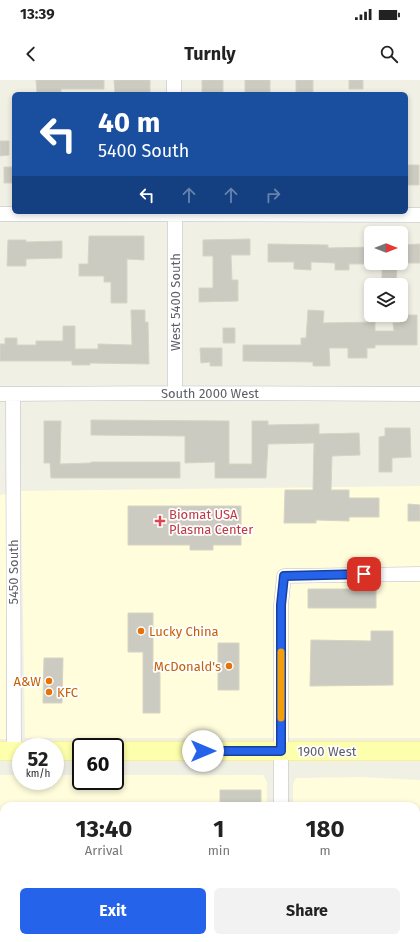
<!DOCTYPE html>
<style>
body{margin:0;font-family:"Fira Sans",sans-serif;background:#f2f2f2;color:#222;height:100vh;display:flex;flex-direction:column;font-size:15px;white-space:nowrap}
*{box-sizing:border-box;margin:0}
p{font-size:13px;color:#767676}
.icon{flex:none;width:22px;height:22px;fill:none;stroke:currentColor;stroke-width:2;stroke-linecap:round;stroke-linejoin:round}
.map{position:relative;flex:1;overflow:hidden}
.panel{position:absolute;left:0px;top:722px;width:420px;height:140px;display:flex;flex-direction:column;background:#fff;border-radius:12px 12px 0 0;box-shadow:0 2px 6px #0003}
.panel>*{flex:none}
.top-card{position:absolute;left:12px;top:12px;width:396px;height:122px;border-radius:6px;box-shadow:0 2px 6px #0003;background:#1a4fa0;color:#fff;overflow:hidden}
.needle{width:26px;rotate:90deg}
.controls{position:absolute;left:364px;top:146px;display:grid;gap:8px}
.controls a{display:grid;place-items:center;width:44px;height:44px;border-radius:6px;background:#fff;box-shadow:0 2px 6px #0003;font-size:20px}
.speed{position:absolute;left:12px;top:658px;display:flex;gap:8px;font-size:20px;font-weight:700;text-align:center}
.speed>*{display:grid;place-content:center;width:52px;height:52px;border-radius:50%;background:#fff;box-shadow:0 2px 6px #0003;line-height:1}
.speed small{font-size:10px;font-weight:400}
.speed .limit{border:2px solid #111;border-radius:6px;background:#fff;color:#111}
.pin{position:absolute;display:grid;place-items:center;width:34px;height:34px;color:#fff;margin:-17px;border-radius:8px;box-shadow:0 2px 6px #0006}
.me{position:absolute;width:44px;margin:-22px;rotate:90deg;stroke-linejoin:round;filter:drop-shadow(0 0 3px #0008)}
.turn{display:flex;align-items:center;gap:14px;height:84px;padding:0 20px;font-size:18px}
.turn .icon{width:52px;height:52px;stroke-width:2.5}
.turn b{display:block;font-size:28px;line-height:34px}
.lanes{display:flex;align-items:center;height:38px;padding:0 20px;background:#0003;justify-content:center;gap:20px;direction:ltr}
.lanes .off{opacity:.35}
.eta{display:flex;justify-content:space-evenly;align-items:center;height:68px;text-align:center}
.eta b{font-size:24px;font-weight:700;line-height:28px}
.action{display:flex;gap:8px;margin-top:auto;padding:8px 20px}
.action a{flex:1;height:46px;border-radius:6px;background:#2563eb;color:#fff;font-size:16px;font-weight:700;line-height:46px;text-align:center}
.action a+a{background:#f2f2f2;color:#222}
.status{display:flex;justify-content:space-between;align-items:center;height:28px;padding:0 20px;background:#fff;direction:ltr}
.status svg{height:11px;fill:currentColor}
header{display:flex;justify-content:space-between;align-items:center;height:52px;padding:0 20px;background:#fff;font-size:18px;font-weight:700}
.map>svg:first-child{display:block}
.commercial{fill:#fffddc}
.building{fill:#cccbc2;stroke:#d6d4c2}
.lines{fill:none;stroke-linecap:round;stroke-linejoin:round}
.minor-casing{stroke:#bdbec5;stroke-width:15}
.major-casing{stroke:#ffee50;stroke-width:19}
.minor{stroke:#fff;stroke-width:14}
.major{stroke:#fdffac;stroke-width:18}
.route-casing{stroke:#184099;stroke-width:10}
.route{stroke:#2563eb;stroke-width:7}
.slow{stroke:#f59e0b;stroke-width:7}
.health-dot{fill:#e0444e;stroke:#fff;stroke-width:1.5}
.food-dot{fill:#e8710a;stroke:#fff;stroke-width:1.5}
.labels{text-anchor:middle;dominant-baseline:central;stroke-width:3.5;stroke-linejoin:round;paint-order:stroke}
.street-label{font-size:13px;fill:#5d5f67;stroke:#fff}
.health-label{font-size:13px;fill:#be3a42;stroke:#fff;text-anchor:start}
.food-label{font-size:13px;fill:#c56008;stroke:#fff;text-anchor:start}
</style>
<div class="status"><b>13:39</b><svg viewBox="0 0 49 12"><path d="M0 12V9h3v3zM5 12V6h3v6zM10 12V3h3v9zM15 12V0h3v12zM26 1h20v11H26zM47 4h2v5h-2z"/></svg></div>
<header><svg class="icon" aria-label="back" viewBox="0 0 24 24"><path d="M15 5l-7 7 7 7"/></svg>Turnly<svg class="icon" aria-label="search" viewBox="0 0 24 24"><circle cx="10" cy="10" r="6"/><path d="M15 15l6 6"/></svg></header>
<div class="map">
<svg width="420" height="862" viewBox="0 0 420 862">
<rect width="100%" height="100%" fill="#f1f0e5"/>
<path class="commercial" d="M 420,406 L 420,658 L 25,658 L 21,411 Z
M 6,414 L 6,659 L 0,659 L 0,415 Z
M 0,695 L 21,695 L 21,701 L 55,701 L 55,695 L 81,695 L 81,701 L 115,701 L 115,695 L 263,695 L 267,702 L 267,726 L 4,726 L 4,858 L 268,858 L 268,862 L 0,862 Z
M 360,697 L 420,700 L 420,862 L 294,862 L 294,858 L 416,858 L 416,726 L 293,726 L 293,704 L 296,698 Z"/>
<path class="building" d="M 36,0 L 104,0 L 104,9 L 61,9 L 61,13 L 37,13 Z
M 114,0 L 150,0 L 150,14 L 115,14 Z
M 202,0 L 223,0 L 223,14 L 202,14 Z
M 245,0 L 270,0 L 270,14 L 245,14 Z
M 296,0 L 313,0 L 313,13 L 296,12 Z
M 349,0 L 363,0 L 363,9 L 349,9 Z
M 0,61 L 9,61 L 9,75 L 0,76 Z
M 406,85 L 419,85 L 419,105 L 406,105 Z
M 4,87 L 14,87 L 14,103 L 4,103 Z
M 89,156 L 144,156 L 144,180 L 127,179 L 127,223 L 111,223 L 111,202 L 104,202 L 104,196 L 79,196 L 79,184 L 88,184 Z
M 250,159 L 250,175 L 231,175 L 232,200 L 238,200 L 238,221 L 199,222 L 199,208 L 213,208 L 213,176 L 203,176 L 203,160 Z
M 8,160 L 26,160 L 26,162 L 62,161 L 62,178 L 26,179 L 26,186 L 7,186 Z
M 268,164 L 328,165 L 328,168 L 371,167 L 371,184 L 349,184 L 349,190 L 335,190 L 335,183 L 311,182 L 311,190 L 294,189 L 294,182 L 268,182 Z
M 420,164 L 420,183 L 401,183 L 401,165 Z
M 382,187 L 397,187 L 396,203 L 382,202 Z
M 131,230 L 145,230 L 145,242 L 148,242 L 149,284 L 90,283 L 90,285 L 72,285 L 72,281 L 0,281 L 0,264 L 5,264 L 5,258 L 17,258 L 17,265 L 36,265 L 36,261 L 63,261 L 63,246 L 75,246 L 75,269 L 98,269 L 98,264 L 132,265 Z
M 308,230 L 324,231 L 323,243 L 375,242 L 375,251 L 394,251 L 393,243 L 400,243 L 400,235 L 417,235 L 417,265 L 375,265 L 375,268 L 367,268 L 367,278 L 348,278 L 348,268 L 329,268 L 330,286 L 313,286 L 313,282 L 243,281 L 243,265 L 301,265 L 301,258 L 306,258 Z
M 223,248 L 235,248 L 235,263 L 223,263 Z
M 200,268 L 222,268 L 222,286 L 210,286 L 210,282 L 201,283 Z
M 91,340 L 229,341 L 229,384 L 252,384 L 252,341 L 268,341 L 268,345 L 319,344 L 319,354 L 359,353 L 360,375 L 332,376 L 331,410 L 349,410 L 349,418 L 379,418 L 379,437 L 349,437 L 349,441 L 316,440 L 316,443 L 284,443 L 285,410 L 313,410 L 314,363 L 268,364 L 266,398 L 215,398 L 215,382 L 185,383 L 185,356 L 91,355 Z
M 44,341 L 61,341 L 60,384 L 91,383 L 91,382 L 180,382 L 180,398 L 51,398 L 50,383 L 44,383 Z
M 385,348 L 410,348 L 411,377 L 392,378 L 392,392 L 379,392 L 379,357 L 385,356 Z
M 408,424 L 420,425 L 420,441 L 408,441 Z
M 128,426 L 241,426 L 241,465 L 213,465 L 213,470 L 190,470 L 190,465 L 128,465 Z
M 308,509 L 376,509 L 376,528 L 308,528 Z
M 128,533 L 153,533 L 153,586 L 160,586 L 160,633 L 143,633 L 143,572 L 128,572 Z
M 371,551 L 393,551 L 393,605 L 310,606 L 311,560 L 371,561 Z
M 218,563 L 239,563 L 239,610 L 218,610 Z
M 44,578 L 63,578 L 62,623 L 43,623 Z
M 220,710 L 261,710 L 261,726 L 220,726 Z"/>
<g class="lines">
<g class="minor-casing">
<path id="minor" d="M 174,0 L 174,14
M 175,132 L 175,313
M 0,134 L 420,135
M 0,314 L 175,313 L 420,314
M 13,314 L 14,671
M 281,726 L 281,525 L 284,496 L 420,494
M 282,858 L 282,862"/>
</g>
<g class="major-casing">
<path id="major" d="M 0,671 L 21,671
M 55,671 L 81,671
M 115,671 L 420,671"/>
</g>
<use href="#minor" class="minor"/>
<use href="#major" class="major"/>
</g>
<g class="lines">
<g class="route-casing">
<path id="route" d="M 203,671 L 281,671 L 281,525 L 284,496 L 364,494"/>
</g>
<use href="#route" class="route"/>
<path class="slow" d="M 281,572 L 281,638"/>
</g>
<path class="health-dot" d="M158 435h4v4h4v4h-4v4h-4v-4h-4v-4h4z"/>
<g class="food-dot">
<circle cx="141" cy="551" r="4"/>
<circle cx="229" cy="586" r="4"/>
<circle cx="49" cy="601" r="4"/>
<circle cx="49" cy="612" r="4"/>
</g>
<g class="labels">
<g class="street-label">
<text transform="translate(175 222) rotate(-90)">West 5400 South</text>
<text x="210" y="313">South 2000 West</text>
<text transform="translate(13 492) rotate(-90)">5450 South</text>
<text x="327" y="671">1900 West</text>
</g>
<g class="health-label">
<text x="169" y="434">Biomat USA<tspan x="169" dy="15">Plasma Center</tspan></text>
</g>
<g class="food-label">
<text x="149" y="551">Lucky China</text>
<text x="221" y="586" text-anchor="end">McDonald's</text>
<text x="41" y="601" text-anchor="end">A&amp;W</text>
<text x="57" y="612">KFC</text>
</g>
</g>
</svg>
<div class="controls">
<a><svg class="needle" viewBox="-14 -14 28 28"><path d="M0-13l5 13h-10z" fill="#e53935"/><path d="M0 13l5-13h-10z" fill="#767676"/></svg></a>
<a><svg class="icon" aria-label="layers" viewBox="0 0 24 24"><path d="M12 4l9 5-9 5-9-5zM3 14l9 5 9-5"/></svg></a>
</div>
<div class="speed"><div>52<small>km/h</small></div><div class="limit">60</div></div>
<div class="pin" style="left:364px;top:494px;background:#d93025"><svg class="icon" aria-label="arrive" viewBox="0 0 24 24"><path d="M6 21V4h12l-3 4 3 4H6"/></svg></div>
<svg class="me" style="left:203px;top:671px" viewBox="-20 -20 40 40"><circle r="19" fill="#fff"/><path d="M0-13L10 11 0 6-10 11z" fill="#2563eb"/></svg>
<div class="top-card">
<div class="turn"><svg class="icon" aria-label="left" viewBox="0 0 24 24"><path d="M17 20v-9H6M10 6l-5 5 5 5"/></svg><div><b>40 m</b>5400 South</div></div>
<div class="lanes"><svg class="icon" aria-label="left" viewBox="0 0 24 24"><path d="M17 20v-9H6M10 6l-5 5 5 5"/></svg><svg class="icon off" aria-label="ahead" viewBox="0 0 24 24"><path d="M12 20V5M6 11l6-6 6 6"/></svg><svg class="icon off" aria-label="ahead" viewBox="0 0 24 24"><path d="M12 20V5M6 11l6-6 6 6"/></svg><svg class="icon off" aria-label="right" viewBox="0 0 24 24"><path d="M7 20v-9h11M14 6l5 5-5 5"/></svg></div>
</div>
<section class="panel">
<div class="eta">
<div><b>13:40</b><p>Arrival</p></div>
<div><b>1</b><p>min</p></div>
<div><b>180</b><p>m</p></div>
</div>
<div class="action"><a>Exit</a><a>Share</a></div>
</section>
</div>
